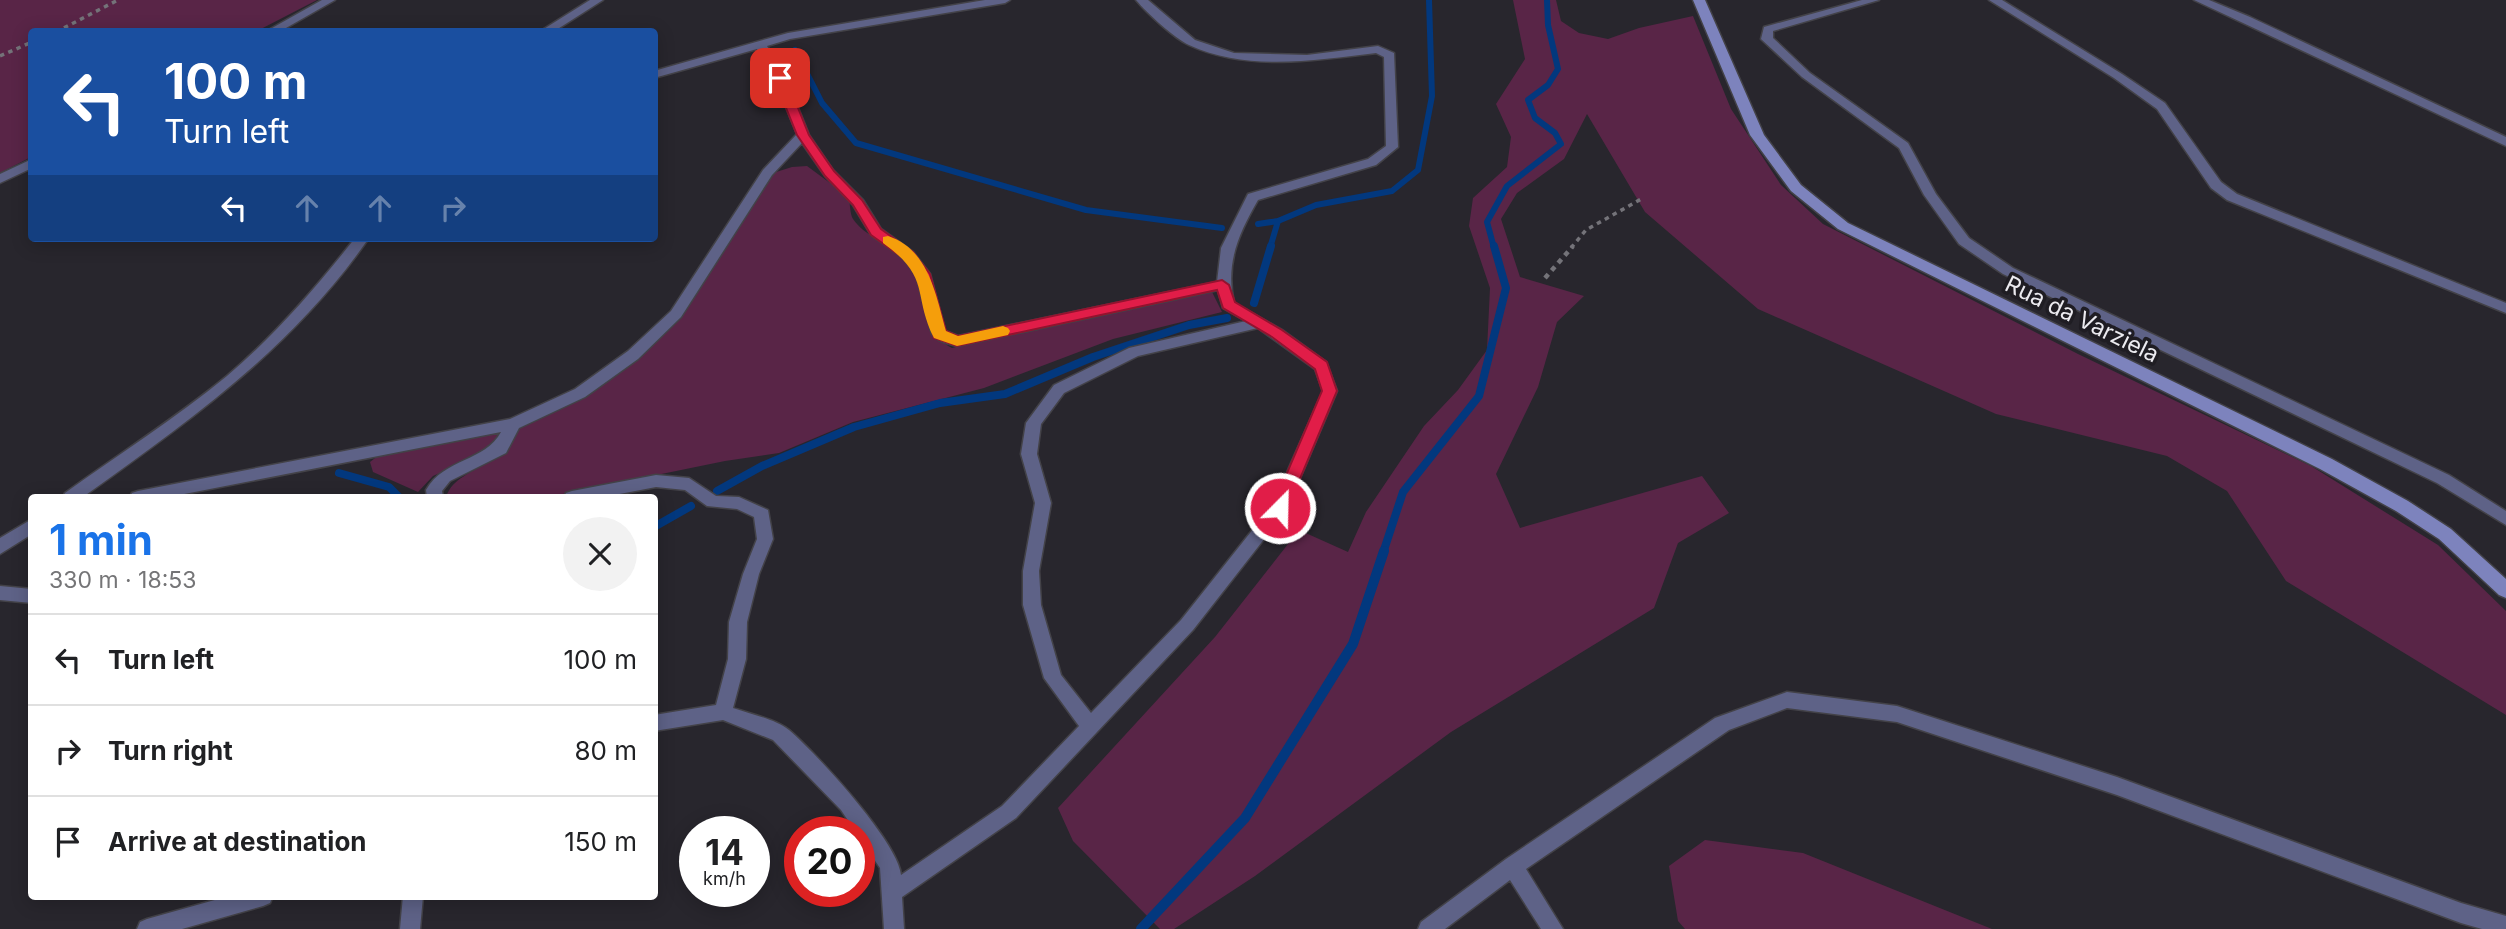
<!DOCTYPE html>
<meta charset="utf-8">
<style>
body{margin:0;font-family:Inter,sans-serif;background:#f2f2f2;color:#202124;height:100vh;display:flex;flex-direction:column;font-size:26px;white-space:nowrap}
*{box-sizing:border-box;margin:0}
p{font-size:23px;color:#757577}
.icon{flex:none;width:38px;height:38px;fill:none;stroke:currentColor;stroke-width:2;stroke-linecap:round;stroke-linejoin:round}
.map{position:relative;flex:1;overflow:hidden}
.side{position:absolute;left:28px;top:494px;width:630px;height:406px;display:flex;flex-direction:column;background:#fff;border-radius:7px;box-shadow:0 4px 18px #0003}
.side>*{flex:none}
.top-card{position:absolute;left:28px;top:28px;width:630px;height:214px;border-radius:7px;box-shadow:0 4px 18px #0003;background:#1a4fa0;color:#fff;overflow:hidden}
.speed{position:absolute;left:679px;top:816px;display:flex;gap:14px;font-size:35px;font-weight:700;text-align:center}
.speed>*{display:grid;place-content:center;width:91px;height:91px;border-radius:50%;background:#fff;box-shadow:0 4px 18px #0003;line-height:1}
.speed small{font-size:18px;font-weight:400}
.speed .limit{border:10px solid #d22;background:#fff;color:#111}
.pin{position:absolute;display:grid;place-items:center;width:60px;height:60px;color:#fff;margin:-30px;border-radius:14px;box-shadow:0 4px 10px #0006}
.me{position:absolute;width:77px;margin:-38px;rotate:23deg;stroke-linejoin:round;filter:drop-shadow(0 0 5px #0008)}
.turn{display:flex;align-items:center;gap:24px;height:147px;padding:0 21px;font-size:32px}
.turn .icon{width:91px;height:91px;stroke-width:2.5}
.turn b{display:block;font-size:49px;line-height:60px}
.lanes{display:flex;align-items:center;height:66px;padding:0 21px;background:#0003;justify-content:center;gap:35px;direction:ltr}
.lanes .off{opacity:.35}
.round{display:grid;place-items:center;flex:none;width:74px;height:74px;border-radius:37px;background:#f2f2f2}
.summary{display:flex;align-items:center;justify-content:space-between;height:119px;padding:0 21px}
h1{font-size:42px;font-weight:700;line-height:52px;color:#1a73e8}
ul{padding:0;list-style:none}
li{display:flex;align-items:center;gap:21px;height:91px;padding:0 21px;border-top:2px solid #e0e0e0}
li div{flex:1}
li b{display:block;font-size:26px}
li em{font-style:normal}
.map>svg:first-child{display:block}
.green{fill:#592547}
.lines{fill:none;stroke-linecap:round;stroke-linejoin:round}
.stream-far2{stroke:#02387e;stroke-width:6}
.stream-far1{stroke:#02387e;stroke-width:8}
.stream{stroke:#02387e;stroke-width:10}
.service-casing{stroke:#434248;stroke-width:3}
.secondary-casing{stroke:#434248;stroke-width:3}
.path-far1{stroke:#747379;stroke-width:3.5;stroke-dasharray:4.5 4.5;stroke-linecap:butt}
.path{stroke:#747379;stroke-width:4.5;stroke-dasharray:5 5;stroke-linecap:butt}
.service{fill:#5e6287;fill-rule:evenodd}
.secondary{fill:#7d83bd;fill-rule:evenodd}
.route{fill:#e11d48;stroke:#92132f;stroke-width:2}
.slow{fill:#f59e0b}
.labels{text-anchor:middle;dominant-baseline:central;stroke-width:7;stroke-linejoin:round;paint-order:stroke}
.street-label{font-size:23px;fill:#ecebf0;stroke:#1f1d23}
</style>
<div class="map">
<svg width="2506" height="929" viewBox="0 0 2506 929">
<rect width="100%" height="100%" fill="#28262d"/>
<path class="green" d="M 0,0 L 317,0 L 257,31 L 32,32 L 31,157 L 0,173 Z
M 1513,0 L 1556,0 L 1561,21 L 1579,33 L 1608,39 L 1639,28 L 1693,16 L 1731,109 L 1781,185 L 1823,224 L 2078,354 L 2311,466 L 2438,545 L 2506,611 L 2506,715 L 2286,581 L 2227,491 L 2167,456 L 1996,414 L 1758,309 L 1645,212 L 1587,114 L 1564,159 L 1517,193 L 1501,219 L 1520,277 L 1584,296 L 1557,322 L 1538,387 L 1496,474 L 1520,528 L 1702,476 L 1729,513 L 1678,543 L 1654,608 L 1451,732 L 1255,876 L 1174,929 L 1160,929 L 1073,841 L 1058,808 L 1215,637 L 1299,530 L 1348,552 L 1366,512 L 1424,426 L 1458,390 L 1487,350 L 1490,288 L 1469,226 L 1473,198 L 1507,167 L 1511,137 L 1496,104 L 1525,59 Z
M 807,166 L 849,197 C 850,204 850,214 853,219 C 867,240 899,245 912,268 C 931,299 913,326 952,348 L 1019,331 L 1212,292 L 1222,312 L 1113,339 L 984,388 L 853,422 L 779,453 L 725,461 L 549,497 L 446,497 C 453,477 472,474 487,461 C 509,440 508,431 538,417 L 680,313 L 717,262 L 729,237 L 773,173 L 792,167 Z
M 498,432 L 500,439 L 489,451 L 433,476 L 418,492 L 373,472 L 370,462 L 379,455 Z
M 1705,840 L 1803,853 L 1992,929 L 1685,929 L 1678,921 L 1669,866 Z"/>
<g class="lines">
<path class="stream-far2" d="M 795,50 L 822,103 L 856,143 L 1086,210 L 1222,228
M 1258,224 L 1278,221
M 1270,248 L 1278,221 L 1316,205 L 1392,191 L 1418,170 L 1432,96 L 1429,0
M 1494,248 L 1487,222 L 1507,186 L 1561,144 L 1555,133 L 1535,118 L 1528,100 L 1548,85 L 1558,69 L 1548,25 L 1547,0"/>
<path class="stream-far1" d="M 1254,303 L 1271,246
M 339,473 L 389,487 L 399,497
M 717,491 L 762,466 L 854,427 L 940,403 L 1005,394 L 1093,357 L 1189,325 L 1227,318
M 654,527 L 691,506
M 1383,553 L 1403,492 L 1479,396 L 1506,288 L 1494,246"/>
<path class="stream" d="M 1141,929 L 1245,818 L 1353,644 L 1384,551"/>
<g class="service-casing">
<path id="service" d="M 322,0 L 335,0 L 279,32 L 265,32 Z
M 590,0 L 603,0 L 553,32 L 539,32 Z
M 985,0 L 1010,0 L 1005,3 L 790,39 L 767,46 L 786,78 L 809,135 L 833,170 L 863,200 L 881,229 L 913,252 L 930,274 L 945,331 L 958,336 L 1217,282 L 1221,248 L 1248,194 L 1368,159 L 1386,146 L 1384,57 L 1376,53 C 1315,60 1248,72 1189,45 C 1174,38 1147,13 1136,0 L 1148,0 L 1195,40 L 1234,53 L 1307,55 L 1378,46 L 1394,53 L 1398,147 L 1376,165 L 1258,200 C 1239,233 1225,263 1234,303 L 1282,330 L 1326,362 L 1337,391 L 1286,511 L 1193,630 L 1016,818 L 902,897 L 904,929 L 884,929 L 880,868 L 859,837 L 859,831 L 855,831 L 841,810 L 773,740 L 723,720 L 654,731 L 654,715 L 716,705 L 728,659 L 729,622 L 743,574 L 757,539 L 754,517 L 737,509 L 707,506 L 685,490 L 656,487 L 604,497 L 564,497 L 566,493 L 572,491 L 656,475 L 689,478 L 716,496 L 739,497 L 768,510 L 773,539 L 759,574 L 747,622 L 746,659 L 733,708 C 750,714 775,719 789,730 C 816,753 898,842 901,875 L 1002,806 L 1079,726 L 1044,678 L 1023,605 L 1023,571 L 1035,503 L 1021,454 L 1026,423 L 1054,385 L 1129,348 L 1246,321 L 1223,308 L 1218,290 L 957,346 C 949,344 936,341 932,334 L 916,275 L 903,258 L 871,235 L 853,205 L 825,176 L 802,143 L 772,175 L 681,317 L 638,359 L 585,397 L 519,428 L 506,453 L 450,481 L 442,491 L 443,497 L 427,497 L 426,490 C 444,458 485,462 501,432 L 169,497 L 130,497 L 132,493 L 138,491 L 510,419 L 575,389 L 628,351 L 671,311 L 763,170 L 797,134 L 774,78 L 757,49 L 654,78 L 654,71 L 788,33 ZM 1258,328 L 1315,369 L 1323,391 L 1273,504 L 1181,620 L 1091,713 L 1061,675 L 1041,605 L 1039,571 L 1051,503 L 1037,454 L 1041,424 L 1064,393 L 1138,356 Z
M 1862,0 L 1879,0 L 1773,31 L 1773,38 L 1810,73 L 1908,143 L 1936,194 L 1969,238 L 2013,268 L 2449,475 L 2506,511 L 2506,525 L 2437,483 L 2003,274 L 1959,244 L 1924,195 L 1899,148 L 1802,77 L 1761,39 L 1764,27 Z
M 1989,0 L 2002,0 L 2122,74 L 2165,103 L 2221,182 L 2237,194 L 2506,303 L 2506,313 L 2227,200 L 2211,188 L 2157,109 L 2114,78 Z
M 2194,0 L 2209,0 L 2250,17 L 2506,137 L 2506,146 Z
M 32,159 L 32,168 L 0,183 L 0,174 Z
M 355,238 L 369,238 C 291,350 191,419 83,497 L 63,497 L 65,493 C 119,454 176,418 227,376 C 275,335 316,288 355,238 Z
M 32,519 L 32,534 L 0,554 L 0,538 Z
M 0,586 L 32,589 L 32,603 L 0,600 Z
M 1787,692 L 1897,706 L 2117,777 L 2461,903 L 2506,916 L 2506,929 L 2482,929 L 2461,923 L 2117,795 L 1897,722 L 1787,708 L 1729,730 L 1526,869 L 1563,929 L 1541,929 L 1510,880 L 1445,929 L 1418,929 L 1421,922 L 1506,859 L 1715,718 Z
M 229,896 L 273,896 L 270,903 L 263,906 L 182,929 L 137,929 L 140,922 L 147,919 Z
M 403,896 L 423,896 L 420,929 L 400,929 Z"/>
</g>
<g class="secondary-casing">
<path id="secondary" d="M 1693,0 L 1705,0 L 1764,135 L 1801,185 L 1848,223 L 2332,459 L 2408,501 L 2451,529 L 2506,579 L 2506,598 L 2499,595 L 2439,539 L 2396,511 L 2320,469 L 1838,229 L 1791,191 L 1750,135 Z"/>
</g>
<path class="path-far1" d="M 56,32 L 118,0
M 0,56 L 32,42
M 1571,248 L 1586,230 L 1643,198"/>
<path class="path" d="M 1545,278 L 1573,246"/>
<use href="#service" class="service"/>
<use href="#secondary" class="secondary"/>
</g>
<path class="route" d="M 775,76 L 786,78 L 809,135 L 834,171 L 862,200 L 881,229 L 913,252 L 930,274 L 946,331 L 958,336 L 1222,280 L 1229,285 L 1235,302 L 1282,330 L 1327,362 L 1337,391 L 1286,512 L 1275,512 L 1272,508 L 1322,391 L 1315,369 L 1272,337 L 1223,308 L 1217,290 L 957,346 L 934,338 L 916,275 L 903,258 L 871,235 L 853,205 L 825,176 L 797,135 L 774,78 Z"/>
<path class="slow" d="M 888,236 C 929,249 936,296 946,331 L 958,336 L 1003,326 L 1008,328 L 1010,331 L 1008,335 L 957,346 L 934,338 C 912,294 932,278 883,243 L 883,237 Z"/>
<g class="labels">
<g class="street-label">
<text transform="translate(2082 319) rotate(26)">Rua da Varziela</text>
</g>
</g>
</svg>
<div class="speed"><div>14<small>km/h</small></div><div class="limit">20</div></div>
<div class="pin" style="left:780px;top:78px;background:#d93025"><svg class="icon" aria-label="arrive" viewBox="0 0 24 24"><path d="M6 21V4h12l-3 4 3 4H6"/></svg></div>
<svg class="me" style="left:1280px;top:508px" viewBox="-20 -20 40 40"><circle r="17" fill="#e11d48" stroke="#fff" stroke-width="3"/><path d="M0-11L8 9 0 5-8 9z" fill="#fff"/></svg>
<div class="top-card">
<div class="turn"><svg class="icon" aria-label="left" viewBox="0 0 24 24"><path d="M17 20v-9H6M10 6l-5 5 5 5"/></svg><div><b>100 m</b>Turn left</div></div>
<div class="lanes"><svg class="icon" aria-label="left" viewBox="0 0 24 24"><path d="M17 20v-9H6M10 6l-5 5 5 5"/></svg><svg class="icon off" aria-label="ahead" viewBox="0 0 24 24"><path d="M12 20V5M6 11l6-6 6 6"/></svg><svg class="icon off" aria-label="ahead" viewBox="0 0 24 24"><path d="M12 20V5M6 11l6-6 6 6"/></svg><svg class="icon off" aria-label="right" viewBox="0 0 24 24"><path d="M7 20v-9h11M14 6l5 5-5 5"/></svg></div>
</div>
<section class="side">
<div class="summary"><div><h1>1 min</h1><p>330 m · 18:53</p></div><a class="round"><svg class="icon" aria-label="close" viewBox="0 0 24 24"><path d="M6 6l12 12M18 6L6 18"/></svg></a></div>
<ul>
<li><svg class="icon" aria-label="left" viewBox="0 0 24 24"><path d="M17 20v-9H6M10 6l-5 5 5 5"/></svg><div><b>Turn left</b></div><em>100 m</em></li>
<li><svg class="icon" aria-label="right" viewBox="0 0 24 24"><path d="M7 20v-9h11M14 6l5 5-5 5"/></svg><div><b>Turn right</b></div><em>80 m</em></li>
<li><svg class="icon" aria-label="arrive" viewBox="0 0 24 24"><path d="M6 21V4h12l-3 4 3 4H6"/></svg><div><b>Arrive at destination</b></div><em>150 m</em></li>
</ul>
</section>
</div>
